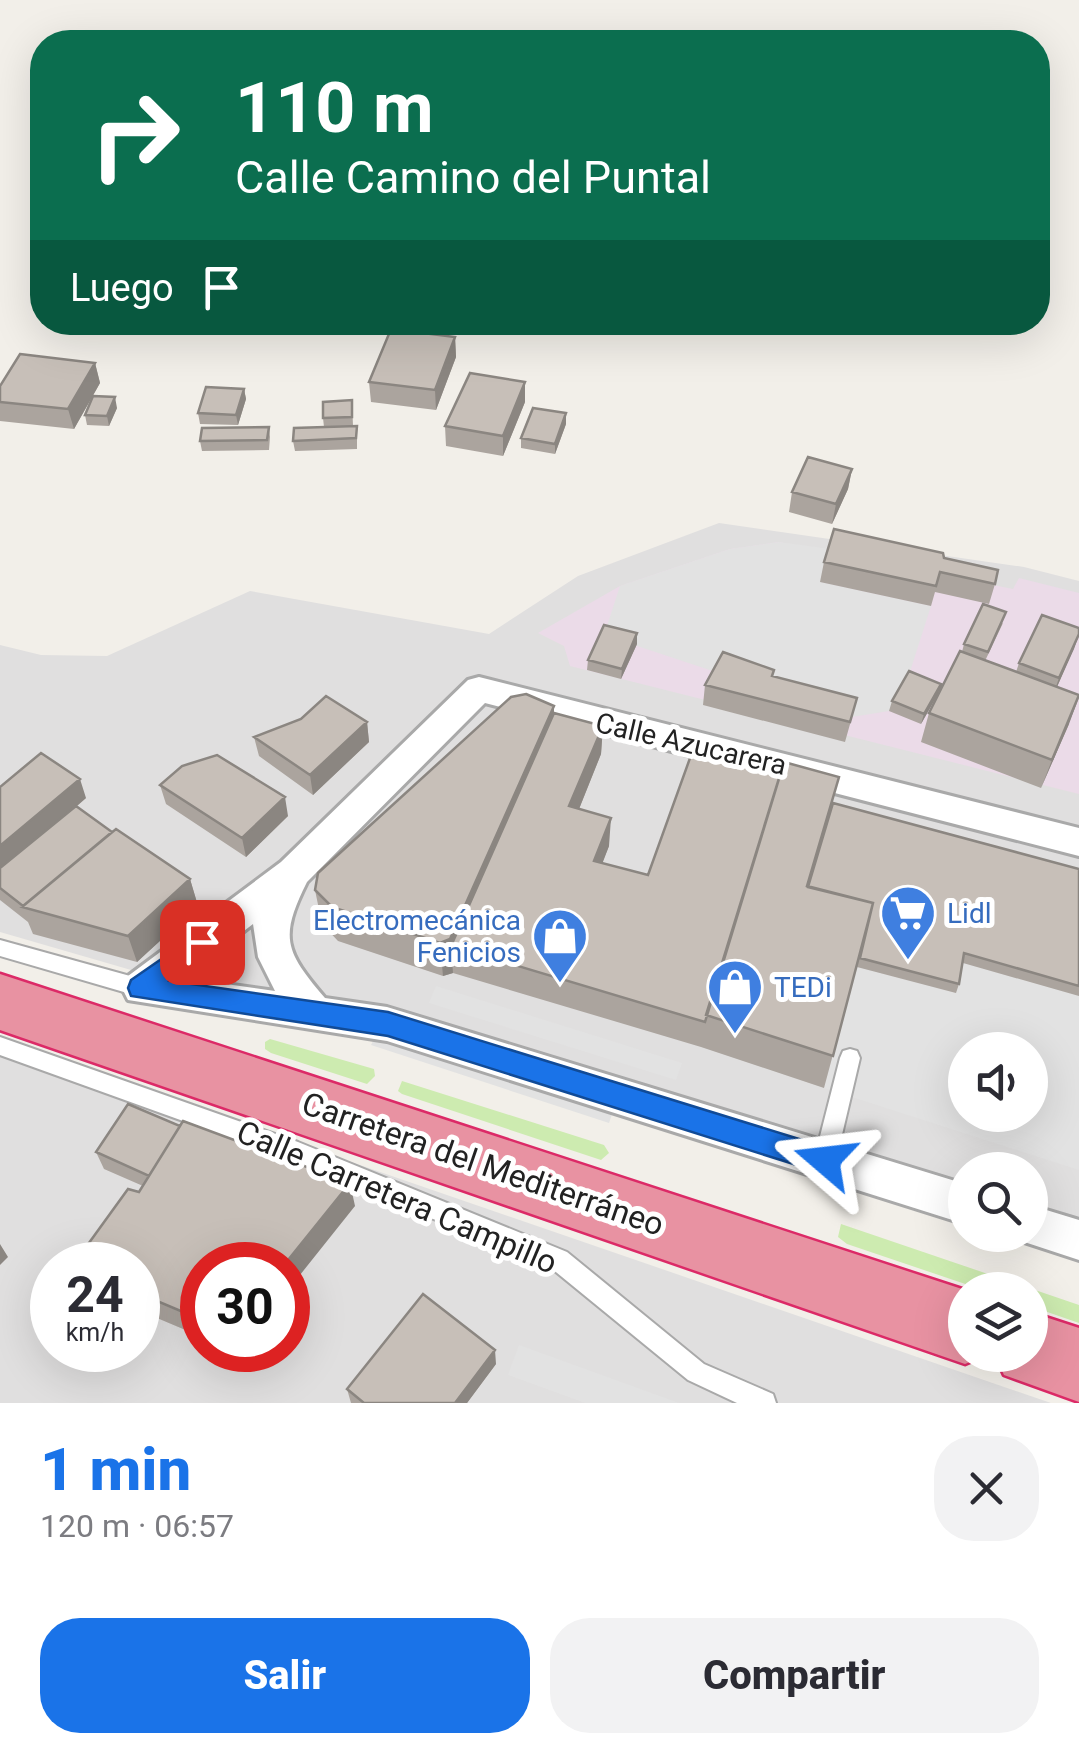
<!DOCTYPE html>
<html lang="es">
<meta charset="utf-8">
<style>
body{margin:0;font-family:Roboto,sans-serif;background:#f2f2f3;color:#2b2b33;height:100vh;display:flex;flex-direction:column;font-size:38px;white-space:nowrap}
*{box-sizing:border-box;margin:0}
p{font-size:32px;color:#7c7c81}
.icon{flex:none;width:55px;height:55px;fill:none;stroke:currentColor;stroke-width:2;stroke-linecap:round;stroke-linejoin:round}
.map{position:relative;height:1403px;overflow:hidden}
.panel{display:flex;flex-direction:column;background:#fff;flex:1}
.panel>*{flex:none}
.guide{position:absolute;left:30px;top:30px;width:1020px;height:305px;border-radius:40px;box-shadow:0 10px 40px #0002;background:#0b6e4f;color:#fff;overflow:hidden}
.tools{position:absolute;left:948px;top:1032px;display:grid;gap:20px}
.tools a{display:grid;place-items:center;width:100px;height:100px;border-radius:50%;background:#fff;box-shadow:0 10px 40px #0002;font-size:50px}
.speed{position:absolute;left:30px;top:1242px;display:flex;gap:20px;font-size:50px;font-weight:700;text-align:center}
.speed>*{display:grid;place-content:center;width:130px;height:130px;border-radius:50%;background:#fff;box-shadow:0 10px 40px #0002;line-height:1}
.speed small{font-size:25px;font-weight:400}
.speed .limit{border:15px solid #d22;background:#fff;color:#111}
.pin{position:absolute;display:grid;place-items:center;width:85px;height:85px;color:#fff;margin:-42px;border-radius:20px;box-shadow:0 5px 15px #0006}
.me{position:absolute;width:110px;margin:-55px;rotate:287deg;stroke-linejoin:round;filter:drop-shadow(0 0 8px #0008)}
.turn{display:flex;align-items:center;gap:35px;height:210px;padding:0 40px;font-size:45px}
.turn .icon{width:130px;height:130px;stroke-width:2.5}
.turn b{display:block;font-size:70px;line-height:85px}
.then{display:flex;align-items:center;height:95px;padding:0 40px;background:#0003;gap:20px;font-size:38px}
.round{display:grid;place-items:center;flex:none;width:105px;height:105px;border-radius:40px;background:#f2f2f3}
.overview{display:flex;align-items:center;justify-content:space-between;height:170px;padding:0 40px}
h1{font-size:60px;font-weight:800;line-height:75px;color:#1a73e8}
.action{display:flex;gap:20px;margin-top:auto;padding:20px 40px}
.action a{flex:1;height:115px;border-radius:40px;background:#1a73e8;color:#fff;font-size:40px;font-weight:800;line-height:115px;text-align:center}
.action a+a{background:#f2f2f3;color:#2b2b33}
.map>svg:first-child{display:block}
.residential{fill:#e0dfdf;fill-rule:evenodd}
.industrial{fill:#ebdbe8}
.grass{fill:#cdebb0}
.parking{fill:#e2e2e2;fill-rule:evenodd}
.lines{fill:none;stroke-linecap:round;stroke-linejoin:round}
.lane-casing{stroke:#a9a9a9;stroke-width:4}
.street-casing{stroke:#a9a9a9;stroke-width:6}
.highway-casing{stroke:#dc2a67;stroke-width:5}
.lane{fill:#fff;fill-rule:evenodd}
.street{fill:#fff;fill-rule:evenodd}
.highway{fill:#e892a2;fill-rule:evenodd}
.wall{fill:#aba49e}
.shaded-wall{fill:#8b8681}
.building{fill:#c7bfb8;stroke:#8b8681;stroke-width:2.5}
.route{fill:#1a73e8;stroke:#114b97;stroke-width:2.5}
.labels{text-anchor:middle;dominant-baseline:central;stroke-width:10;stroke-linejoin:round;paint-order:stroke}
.street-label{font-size:28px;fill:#222;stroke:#fff}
.shop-label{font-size:28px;fill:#366cbe;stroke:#fff;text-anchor:start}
.near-street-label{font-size:32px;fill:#222;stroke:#fff}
</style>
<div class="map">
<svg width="1079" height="1403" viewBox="0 0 1079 1403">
<rect width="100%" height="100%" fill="#f2efe9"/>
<path class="residential" d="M 719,523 L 1024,567 L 1079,581 L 1079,1230 L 1030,1214 L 1030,1170 L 965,1170 L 965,1193 L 396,1008 L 138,972 L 0,932 L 0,645 L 41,655 L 107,656 L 250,591 L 489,634 L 578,576 ZM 965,1050 L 1030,1050 L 1030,1115 L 965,1115 Z
M 0,1041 L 1051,1403 L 0,1403 ZM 52,1265 L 138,1265 L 138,1350 L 52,1350 ZM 202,1265 L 288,1265 L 288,1350 L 202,1350 Z"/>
<path class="industrial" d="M 779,542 L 1013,589 L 1019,578 L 1079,593 L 1079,794 L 570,666 L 564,646 L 538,633 L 620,586 L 730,549 Z"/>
<path class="grass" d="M 270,1039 L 374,1069 L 375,1076 L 367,1084 L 271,1053 L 265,1049 L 265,1042 Z
M 402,1081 L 604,1145 L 609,1153 L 601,1160 L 402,1094 L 398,1091 Z
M 841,1224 L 1079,1305 L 1079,1323 L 1030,1306 L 1030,1290 L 983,1290 L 847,1244 L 838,1237 Z"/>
<path class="parking" d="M 779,542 L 830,549 L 821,582 L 931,606 L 907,681 L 889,711 L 852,717 L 769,696 L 770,690 L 604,635 L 620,586 L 730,549 Z
M 961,962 L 1079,996 L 1079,1170 L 824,1088 L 857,967 L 955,993 ZM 965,1050 L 1030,1050 L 1030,1115 L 965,1115 Z
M 436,986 L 682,1063 L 676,1080 L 429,1003 Z
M 376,1035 L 613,1111 L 609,1123 L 371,1045 Z
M 519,1345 L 679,1403 L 585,1403 L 508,1375 Z"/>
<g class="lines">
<g class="lane-casing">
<path id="lane" d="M 0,940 L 141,979 L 148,982 L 151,988 L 148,994 L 141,997 L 0,956 Z
M 0,1037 L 298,1142 L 567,1252 L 704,1364 L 773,1394 L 776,1403 L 737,1403 L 688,1380 L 551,1268 L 294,1161 L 0,1055 Z
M 850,1049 L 857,1051 L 860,1058 L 836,1160 L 833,1167 L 825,1170 L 817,1167 L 814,1160 L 840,1058 L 843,1051 Z"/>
</g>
<g class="street-casing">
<path id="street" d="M 479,677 L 1079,828 L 1079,856 L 485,703 L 307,882 C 279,938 285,951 325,998 L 387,1007 L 965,1184 L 965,1224 L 387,1041 L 128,1000 L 122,988 L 128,976 L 281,862 L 468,680 ZM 253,924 L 258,957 L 275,991 L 183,978 Z
M 1030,1205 L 1079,1220 L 1079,1260 L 1015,1239 L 1013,1235 L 1030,1235 Z"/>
</g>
<g class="highway-casing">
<path id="highway" d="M 0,974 L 965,1290 L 965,1355 L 986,1355 L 965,1364 L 0,1030 Z
M 1030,1312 L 1079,1328 L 1079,1402 L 1004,1375 L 995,1355 L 1030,1355 Z"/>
</g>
<use href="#lane" class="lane"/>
<use href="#street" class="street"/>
<use href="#highway" class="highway"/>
</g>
<path class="wall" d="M 455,337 L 456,357 L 436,410 L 371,402 L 369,382 Z
M 95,363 L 100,383 L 74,429 L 0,421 L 0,386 Z
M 244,389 L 246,399 L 238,425 L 200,424 L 198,413 Z
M 352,400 L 353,426 L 357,426 L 357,449 L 295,451 L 293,441 L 324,427 L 323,418 Z
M 525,402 L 503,456 L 446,446 L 445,426 Z
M 117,408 L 109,426 L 87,425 L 85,415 Z
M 566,424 L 555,454 L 521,448 L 521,438 Z
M 269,427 L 270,437 L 269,450 L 202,451 L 200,441 Z
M 852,469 L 848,489 L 832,524 L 789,512 L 792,492 Z
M 944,558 L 995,584 L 989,604 L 935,592 L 931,606 L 820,582 L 824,562 Z
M 1003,623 L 985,661 L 1016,672 L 1019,663 L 1079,635 L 1057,687 L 1069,724 L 1041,788 L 921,742 L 929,713 L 962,652 L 964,644 Z
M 637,644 L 621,679 L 587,670 L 588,660 Z
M 773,677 L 852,717 L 845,742 L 703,705 L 705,685 Z
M 941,684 L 938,694 L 921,724 L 889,711 L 892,701 Z
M 554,706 L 554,713 L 603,726 L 601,754 L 579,809 L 609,846 L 602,863 L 648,875 L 833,803 L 1079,869 L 1079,996 L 963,963 L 959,984 L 956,993 L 857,967 L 861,950 L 824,1088 L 701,1047 L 453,973 L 443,976 L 338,941 L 322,924 L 315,890 Z
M 367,722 L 369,742 L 313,795 L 259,756 L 254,737 Z
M 160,785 L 288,816 L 246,857 L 166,804 Z
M 0,787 L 86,798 L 77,806 L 112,832 L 190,879 L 198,906 L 137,962 L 33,934 L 28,922 L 0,900 Z
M 96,1152 L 355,1206 L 202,1265 L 202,1337 L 138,1310 L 138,1265 L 143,1186 L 104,1169 Z
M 496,1364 L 467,1403 L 351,1403 L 347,1389 Z"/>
<path class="shaded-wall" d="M 455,337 L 456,357 L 436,410 L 435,390 Z
M 95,363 L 100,383 L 74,429 L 68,409 Z
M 525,382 L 525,402 L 503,456 L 503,436 Z
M 244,389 L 246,399 L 238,425 L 236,415 Z
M 115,397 L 117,408 L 109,426 L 107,416 Z
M 566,413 L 566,424 L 555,454 L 555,444 Z
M 852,469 L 848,489 L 832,524 L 836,504 Z
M 637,633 L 637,644 L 621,679 L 622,669 Z
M 1079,634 L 1074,649 L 1052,698 L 1059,678 Z
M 941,684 L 938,694 L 921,724 L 924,714 Z
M 1079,697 L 1069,724 L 1041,788 L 1052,760 Z
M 554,706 L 553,742 L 451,946 L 453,973 L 443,976 L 440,943 Z
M 367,722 L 369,742 L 313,795 L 310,775 Z
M 603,726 L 601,754 L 569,834 L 569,806 Z
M 80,779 L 86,798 L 0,872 L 0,846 Z
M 285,797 L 288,816 L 246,857 L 242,838 Z
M 611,818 L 609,846 L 593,888 L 594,861 Z
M 190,879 L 198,906 L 137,962 L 128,936 Z
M 350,1183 L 355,1206 L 288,1290 L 288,1265 L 284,1265 Z
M 0,1244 L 8,1257 L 0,1265 Z
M 495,1350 L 496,1364 L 467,1403 L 455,1403 Z"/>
<path class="building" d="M 391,329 L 455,337 L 435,390 L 369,382 Z
M 20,354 L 95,363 L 68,409 L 0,402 L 0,386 Z
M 470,373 L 525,382 L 503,436 L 445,426 Z
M 206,387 L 244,389 L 236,415 L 198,413 Z
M 93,396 L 115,397 L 107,416 L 85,415 Z
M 352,400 L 352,417 L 323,418 L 323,402 Z
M 533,408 L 566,413 L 555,444 L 521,438 Z
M 357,426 L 356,438 L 293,441 L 294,428 Z
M 269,427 L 267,440 L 200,441 L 202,428 Z
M 808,457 L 852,469 L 836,504 L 792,492 Z
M 834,529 L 943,553 L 944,558 L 998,570 L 995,584 L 940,572 L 936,586 L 824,562 Z
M 983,604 L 1006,612 L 988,652 L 964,644 Z
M 1042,615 L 1079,628 L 1079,634 L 1059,678 L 1019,663 Z
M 604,625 L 637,633 L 622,669 L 588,660 Z
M 960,651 L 1079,695 L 1052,760 L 929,713 Z
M 723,652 L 774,670 L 772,676 L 857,698 L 850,722 L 705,685 Z
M 909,671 L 941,684 L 924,714 L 892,701 Z
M 526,694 L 554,706 L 450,939 L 440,943 L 332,907 L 315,890 L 318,873 L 511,697 Z
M 326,696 L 367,722 L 310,775 L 254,737 L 301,719 Z
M 554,713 L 603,726 L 569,806 L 611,818 L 594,861 L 648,875 L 694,747 L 782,769 L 705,1022 L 451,946 Z
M 41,753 L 80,779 L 0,846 L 0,787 Z
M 217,755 L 285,797 L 242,838 L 160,785 L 182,766 Z
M 784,762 L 839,777 L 807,886 L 873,903 L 833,1056 L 706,1015 Z
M 833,803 L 1079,869 L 1079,986 L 964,953 L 959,984 L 860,958 L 873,903 L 808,887 Z
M 76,806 L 112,832 L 23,906 L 0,888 L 0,868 Z
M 116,829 L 190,879 L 128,936 L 22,907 Z
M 128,1104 L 180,1126 L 149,1176 L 96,1152 Z
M 183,1121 L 350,1183 L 284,1265 L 202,1265 L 202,1320 L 138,1293 L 138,1265 L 73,1265 L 128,1189 L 139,1192 Z
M 423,1294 L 495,1350 L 455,1403 L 364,1403 L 347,1389 Z"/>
<path class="route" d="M 202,931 L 211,934 L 215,942 L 211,949 L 170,981 L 388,1012 L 825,1147 L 835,1151 L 839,1160 L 835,1170 L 825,1174 L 388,1036 L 131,996 L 128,988 L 131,980 Z"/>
<defs>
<g id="supermarket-pin" transform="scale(2.875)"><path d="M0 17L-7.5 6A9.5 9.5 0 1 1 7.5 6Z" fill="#3f7fe0" stroke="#fff"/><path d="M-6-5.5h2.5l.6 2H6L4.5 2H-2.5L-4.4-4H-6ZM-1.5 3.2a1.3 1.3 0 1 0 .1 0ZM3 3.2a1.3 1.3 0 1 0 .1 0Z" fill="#fff"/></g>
<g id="shop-pin" transform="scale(2.875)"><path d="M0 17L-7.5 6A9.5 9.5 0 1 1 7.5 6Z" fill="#3f7fe0" stroke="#fff"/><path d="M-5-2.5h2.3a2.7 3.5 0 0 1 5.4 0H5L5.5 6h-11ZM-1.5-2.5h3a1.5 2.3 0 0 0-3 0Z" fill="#fff"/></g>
</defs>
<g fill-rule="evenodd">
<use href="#supermarket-pin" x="908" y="913"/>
<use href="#shop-pin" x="560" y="936"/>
<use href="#shop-pin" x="735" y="987"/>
</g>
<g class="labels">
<g class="street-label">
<text transform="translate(691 744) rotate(13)">Calle Azucarera</text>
</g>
<g class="shop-label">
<text x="947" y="913">Lidl</text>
<text x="521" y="920" text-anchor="end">Electromecánica<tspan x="521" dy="32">Fenicios</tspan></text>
<text x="774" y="987">TEDi</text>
</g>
<g class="near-street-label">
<text transform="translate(483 1164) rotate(19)">Carretera del Mediterráneo</text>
<text transform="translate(397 1197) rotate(23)">Calle Carretera Campillo</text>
</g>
</g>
</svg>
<div class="tools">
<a><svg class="icon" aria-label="sound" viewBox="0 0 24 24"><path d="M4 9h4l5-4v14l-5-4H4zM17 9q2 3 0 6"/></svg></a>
<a><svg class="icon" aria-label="search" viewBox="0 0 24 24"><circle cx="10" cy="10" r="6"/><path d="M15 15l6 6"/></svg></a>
<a><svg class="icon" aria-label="layers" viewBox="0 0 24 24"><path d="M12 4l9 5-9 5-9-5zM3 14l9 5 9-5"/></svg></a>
</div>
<div class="speed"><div>24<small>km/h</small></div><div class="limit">30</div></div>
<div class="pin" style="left:202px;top:942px;background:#d93025"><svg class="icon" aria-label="arrive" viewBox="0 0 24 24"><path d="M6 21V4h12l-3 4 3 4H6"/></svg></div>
<svg class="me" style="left:825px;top:1160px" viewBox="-20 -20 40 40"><path d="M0-17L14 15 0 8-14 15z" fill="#1a73e8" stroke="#fff" stroke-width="4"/></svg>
<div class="guide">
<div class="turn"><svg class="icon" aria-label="right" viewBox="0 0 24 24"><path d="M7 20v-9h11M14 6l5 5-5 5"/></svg><div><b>110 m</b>Calle Camino del Puntal</div></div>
<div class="then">Luego<svg class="icon" aria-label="arrive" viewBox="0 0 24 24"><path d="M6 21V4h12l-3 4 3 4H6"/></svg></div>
</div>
</div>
<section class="panel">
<div class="overview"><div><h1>1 min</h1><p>120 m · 06:57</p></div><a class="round"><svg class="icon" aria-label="close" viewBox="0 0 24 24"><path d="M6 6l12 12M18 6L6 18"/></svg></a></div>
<div class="action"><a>Salir</a><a>Compartir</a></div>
</section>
